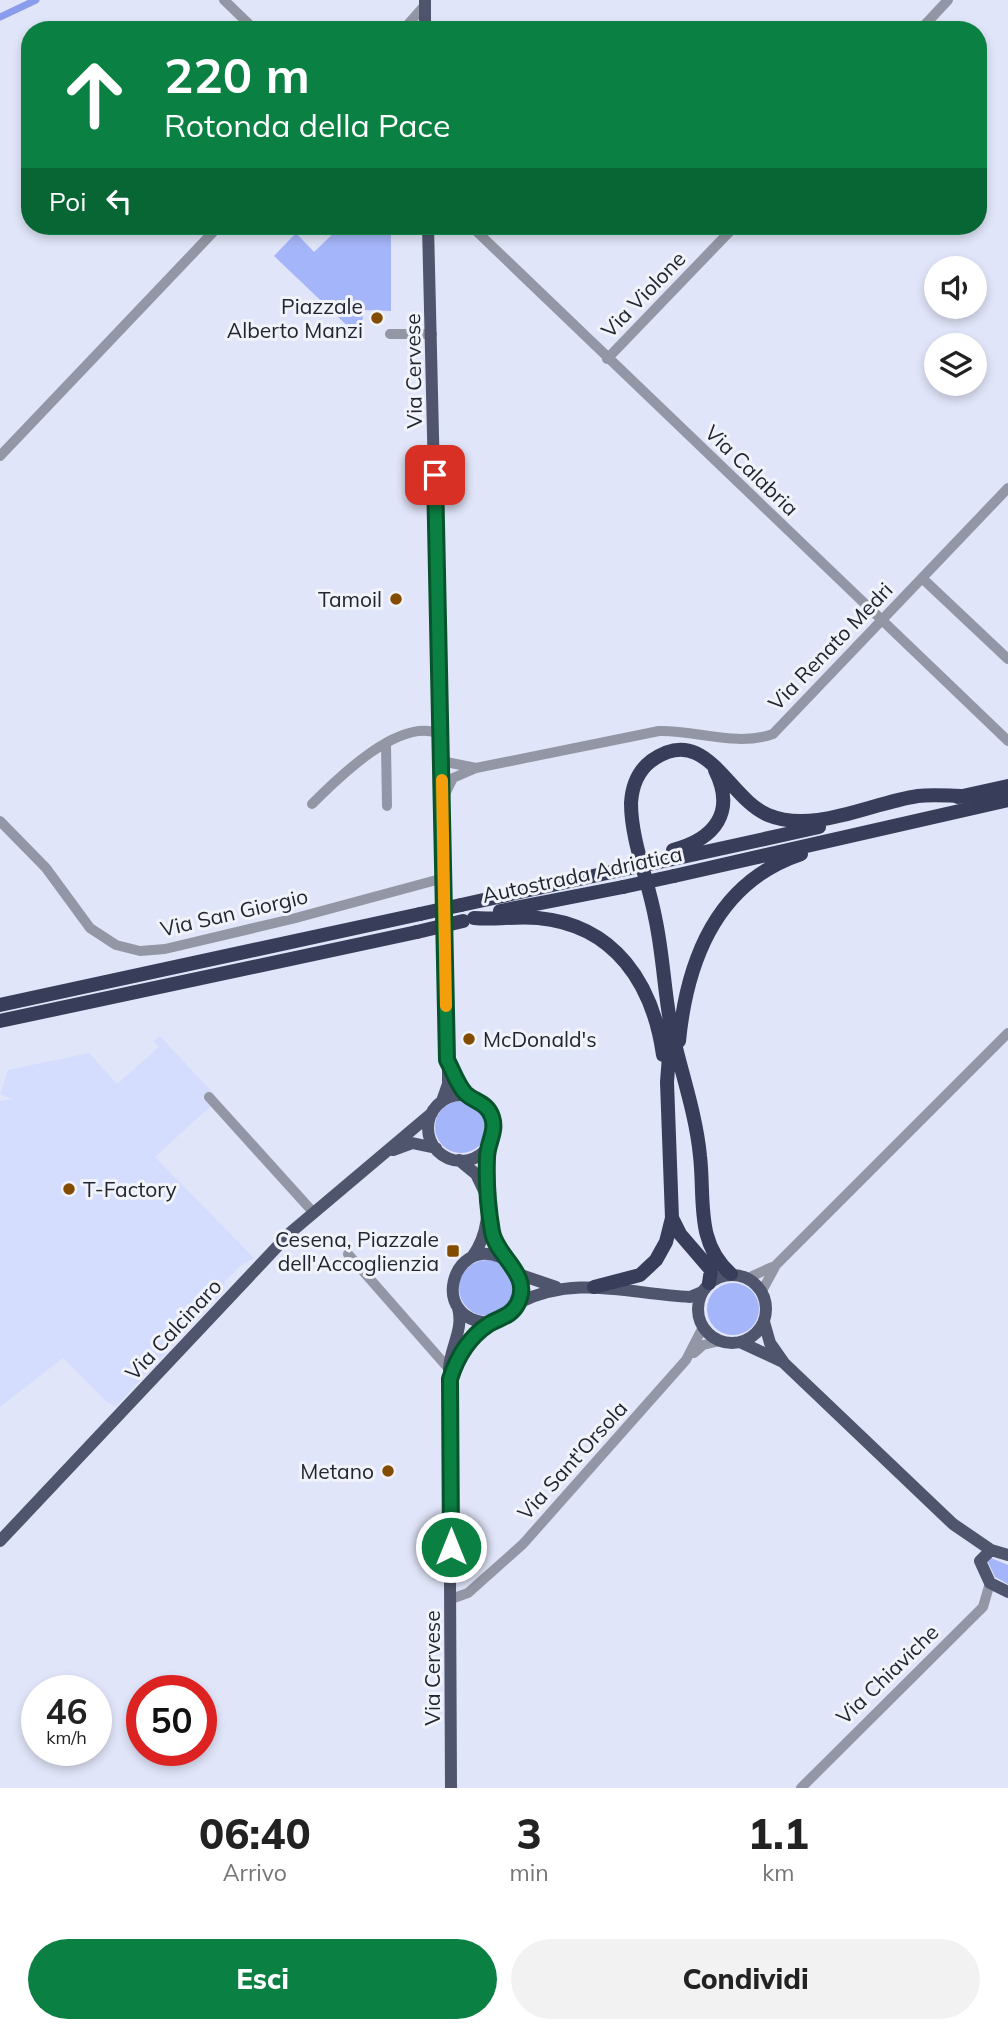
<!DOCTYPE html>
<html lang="it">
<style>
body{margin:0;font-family:Mulish,sans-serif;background:#f2f2f2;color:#222;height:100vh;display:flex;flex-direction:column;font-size:26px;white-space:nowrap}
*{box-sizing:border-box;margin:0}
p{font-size:23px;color:#767676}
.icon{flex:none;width:38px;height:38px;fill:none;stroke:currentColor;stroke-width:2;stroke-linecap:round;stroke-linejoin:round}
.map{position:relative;height:1788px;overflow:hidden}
.sheet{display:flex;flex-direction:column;background:#fff;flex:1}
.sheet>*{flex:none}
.top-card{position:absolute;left:21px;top:21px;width:966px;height:214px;border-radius:28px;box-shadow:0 4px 10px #0003;background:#0b8043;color:#fff;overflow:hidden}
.buttons{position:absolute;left:924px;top:256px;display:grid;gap:14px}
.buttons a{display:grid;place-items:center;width:63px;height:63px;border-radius:50%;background:#fff;box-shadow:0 4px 10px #0003;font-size:35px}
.speed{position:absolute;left:21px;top:1675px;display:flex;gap:14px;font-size:35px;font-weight:700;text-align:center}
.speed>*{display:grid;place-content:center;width:91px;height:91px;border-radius:50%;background:#fff;box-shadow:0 4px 10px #0003;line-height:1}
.speed small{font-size:18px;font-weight:400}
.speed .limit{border:10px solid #d22;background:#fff;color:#111}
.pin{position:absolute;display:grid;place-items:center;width:60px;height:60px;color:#fff;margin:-30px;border-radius:14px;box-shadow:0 4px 10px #0006}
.me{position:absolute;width:77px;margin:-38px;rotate:0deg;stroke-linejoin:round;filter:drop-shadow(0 0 5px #0008)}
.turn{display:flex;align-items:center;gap:24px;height:147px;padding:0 28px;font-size:32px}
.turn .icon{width:91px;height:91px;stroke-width:2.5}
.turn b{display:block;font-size:49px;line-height:60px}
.then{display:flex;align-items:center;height:66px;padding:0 28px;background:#0003;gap:14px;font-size:26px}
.eta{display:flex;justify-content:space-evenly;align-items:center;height:119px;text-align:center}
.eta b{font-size:42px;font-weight:800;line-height:49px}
.primary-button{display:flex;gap:14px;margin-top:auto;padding:14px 28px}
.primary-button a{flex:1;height:80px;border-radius:42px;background:#0b8043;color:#fff;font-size:28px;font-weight:800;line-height:80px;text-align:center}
.primary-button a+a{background:#f2f2f2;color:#222}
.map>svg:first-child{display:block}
.built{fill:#d5ddfe}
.green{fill:#a5b5f9}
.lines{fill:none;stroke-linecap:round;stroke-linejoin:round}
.canal{stroke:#8b9cec;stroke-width:7}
.minor{stroke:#9396a4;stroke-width:10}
.major{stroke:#4f556d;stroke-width:12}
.highway{stroke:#383e59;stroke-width:14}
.highway-bridge{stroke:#383e59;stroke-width:14}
.route-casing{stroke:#07532c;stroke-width:18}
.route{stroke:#0b8043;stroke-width:12}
.slow{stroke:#f59e0b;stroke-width:12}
.poi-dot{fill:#844c00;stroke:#f1f3fa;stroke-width:2.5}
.labels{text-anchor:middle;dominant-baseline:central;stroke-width:6;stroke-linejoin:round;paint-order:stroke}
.street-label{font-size:21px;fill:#232632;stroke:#f1f3fa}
.poi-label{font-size:21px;fill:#232632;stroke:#f1f3fa;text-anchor:end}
</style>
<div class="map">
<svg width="1008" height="1788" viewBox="0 0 1008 1788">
<rect width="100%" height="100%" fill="#e0e5f9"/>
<path class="built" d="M 160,1036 L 214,1094 L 208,1100 L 213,1104 L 155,1157 L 254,1258 L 240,1266 L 225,1281 L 224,1291 L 116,1406 L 107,1402 L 63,1358 L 0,1407 L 0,1101 L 12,1099 L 0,1094 L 8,1070 L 89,1053 L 117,1084 L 159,1047 L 154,1041 Z"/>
<path class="green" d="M 341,226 L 388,226 L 391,230 L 391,311 L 363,310 L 362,337 L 358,336 L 274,256 L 296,233 L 314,252 Z
M435 1127a26 26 0 1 1 52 0a26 26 0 1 1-52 0Z
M459 1288a28 28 0 1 1 56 0a28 28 0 1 1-56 0Z
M707 1309a26 26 0 1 1 52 0a26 26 0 1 1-52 0Z
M 991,1558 L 1008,1565 L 1008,1584 L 995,1577 L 988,1562 Z"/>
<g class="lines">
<path class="canal" d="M 0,17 L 36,0"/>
<path class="minor" d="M 224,0 L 255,30
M 403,30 L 425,5
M 920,30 L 948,0
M 287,226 L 296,226
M 471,226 L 1008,741
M 390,334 L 432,334
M 607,359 L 735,226
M 0,456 L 219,226
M 922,578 L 1008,659
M 386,745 L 387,806
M 441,761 L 476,768
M 444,796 L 453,778 L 476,768 L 659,731 C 697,730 736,747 773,734 L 1008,488
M 312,804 C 338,778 400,716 440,734
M 0,821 L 46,868 L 90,928 L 116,945 L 140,951 L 165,949 L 292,919 L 444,878
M 209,1097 L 313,1212
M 348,1254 L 449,1369
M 748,1278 L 772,1267
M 762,1291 L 776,1265 L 1008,1033
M 694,1353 L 703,1345 L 720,1341
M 451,1599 L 468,1593 L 523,1544 L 686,1360 L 703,1327
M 801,1788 L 983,1607 L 990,1583"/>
<path class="major" d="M 425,0 L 425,30
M 428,226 L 448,1060 L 448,1084 L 442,1101
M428 1128a33 33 0 1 1 66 0a33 33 0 1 1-66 0Z
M 393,1150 L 412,1143 L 436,1148
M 459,1160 L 476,1174 L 486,1195
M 490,1222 L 503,1258
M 472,1257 C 497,1224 484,1184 488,1146
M 518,1274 L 556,1287
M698 1309a34 34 0 1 1 68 0a34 34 0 1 1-68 0Z
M 518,1303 C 577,1274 628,1294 690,1297 L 702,1292
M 764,1322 L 770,1343 L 784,1363 L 953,1524 L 991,1550
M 740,1342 L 781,1361
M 453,1370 C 459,1352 473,1334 489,1324 C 507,1312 526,1309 520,1281 C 518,1270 510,1261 500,1257 C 452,1237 428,1320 490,1323
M 0,1541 L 291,1232 L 432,1113
M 1008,1555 L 991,1550 L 980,1561 L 990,1583 L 1008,1592
M 451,1788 L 449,1369 C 450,1347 464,1330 458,1308"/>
<path class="highway" d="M 958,797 L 1008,786
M 673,850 C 715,839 736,812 715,770
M 664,861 L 819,827
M 674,876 L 1008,800
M 461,905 L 616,871
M 500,911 L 623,887
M 474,918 C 495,920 516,916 538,918 C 615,925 653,984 663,1055
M 0,1005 L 420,914
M 0,1021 L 417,932
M 679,1041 C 687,960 717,882 801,854
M 672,1218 L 680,1234 L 711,1270 L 709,1283
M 731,1274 C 695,1243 705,1199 700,1156 C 696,1113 680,1069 671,1027 C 664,990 663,953 655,917 C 648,880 631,840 631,803 C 632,787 638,771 651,761 C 706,721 727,798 768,815 C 814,834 870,803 918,796 C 933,794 950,796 965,796
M 594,1287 L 640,1275 L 656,1260 L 666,1242 L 672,1218 L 667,1082 L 670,1043"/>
<path class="highway-bridge" d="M 616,871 L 664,861
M 623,887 L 674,876
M 420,914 L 461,905
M 417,932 L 463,921"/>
</g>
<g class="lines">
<g class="route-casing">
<path id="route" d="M 435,475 L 447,1060 C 453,1071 457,1084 465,1093 C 474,1102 487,1102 492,1117 C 497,1132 487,1143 487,1158 C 486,1182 488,1208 492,1232 C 497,1258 532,1274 518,1303 C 511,1317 500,1317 489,1324 C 469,1337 457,1357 450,1379 L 451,1547"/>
</g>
<use href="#route" class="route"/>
<path class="slow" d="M 442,780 L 446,1006"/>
</g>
<g class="poi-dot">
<circle cx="377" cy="318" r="7"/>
<circle cx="396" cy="599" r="7"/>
<circle cx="469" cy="1039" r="7"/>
<circle cx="69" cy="1189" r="7"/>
<rect x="446" y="1244" width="14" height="14" rx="3.5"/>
<circle cx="388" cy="1471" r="7"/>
</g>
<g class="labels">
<g class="street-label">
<text transform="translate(643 294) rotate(-46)">Via Violone</text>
<text transform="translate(413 371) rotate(-91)">Via Cervese</text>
<text transform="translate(752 470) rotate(44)">Via Calabria</text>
<text transform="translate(830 646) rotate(-46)">Via Renato Medri</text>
<text transform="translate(582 874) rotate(-12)">Autostrada Adriatica</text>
<text transform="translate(234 912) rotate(-13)">Via San Giorgio</text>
<text transform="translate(173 1329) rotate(-47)">Via Calcinaro</text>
<text transform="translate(572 1460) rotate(-48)">Via Sant'Orsola</text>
<text transform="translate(432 1668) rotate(-90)">Via Cervese</text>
<text transform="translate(887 1674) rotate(-44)">Via Chiaviche</text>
</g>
<g class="poi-label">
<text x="363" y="306">Piazzale<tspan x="363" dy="24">Alberto Manzi</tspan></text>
<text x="382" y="599">Tamoil</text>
<text x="483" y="1039" text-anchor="start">McDonald's</text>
<text x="83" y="1189" text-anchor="start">T-Factory</text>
<text x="439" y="1239">Cesena, Piazzale<tspan x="439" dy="24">dell'Accoglienzia</tspan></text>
<text x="374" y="1471">Metano</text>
</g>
</g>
</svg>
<div class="buttons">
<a><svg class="icon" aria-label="sound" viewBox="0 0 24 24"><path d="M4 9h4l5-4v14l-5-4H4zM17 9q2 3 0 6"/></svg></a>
<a><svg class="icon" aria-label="layers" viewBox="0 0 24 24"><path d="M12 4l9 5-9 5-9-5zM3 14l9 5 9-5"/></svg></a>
</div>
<div class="speed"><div>46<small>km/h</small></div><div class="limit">50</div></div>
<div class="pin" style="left:435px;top:475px;background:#d93025"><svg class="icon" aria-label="arrive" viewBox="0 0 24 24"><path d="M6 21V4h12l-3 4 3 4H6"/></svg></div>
<svg class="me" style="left:451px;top:1547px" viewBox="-20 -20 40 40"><circle r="17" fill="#0b8043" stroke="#fff" stroke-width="3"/><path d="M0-11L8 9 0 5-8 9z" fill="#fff"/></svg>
<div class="top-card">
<div class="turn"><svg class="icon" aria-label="ahead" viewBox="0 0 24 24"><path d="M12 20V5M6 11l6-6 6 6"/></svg><div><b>220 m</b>Rotonda della Pace</div></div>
<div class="then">Poi<svg class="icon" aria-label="left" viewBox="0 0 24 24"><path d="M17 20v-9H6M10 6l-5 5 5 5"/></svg></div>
</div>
</div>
<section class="sheet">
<div class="eta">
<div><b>06:40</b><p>Arrivo</p></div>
<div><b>3</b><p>min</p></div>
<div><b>1.1</b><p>km</p></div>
</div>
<div class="primary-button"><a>Esci</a><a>Condividi</a></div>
</section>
